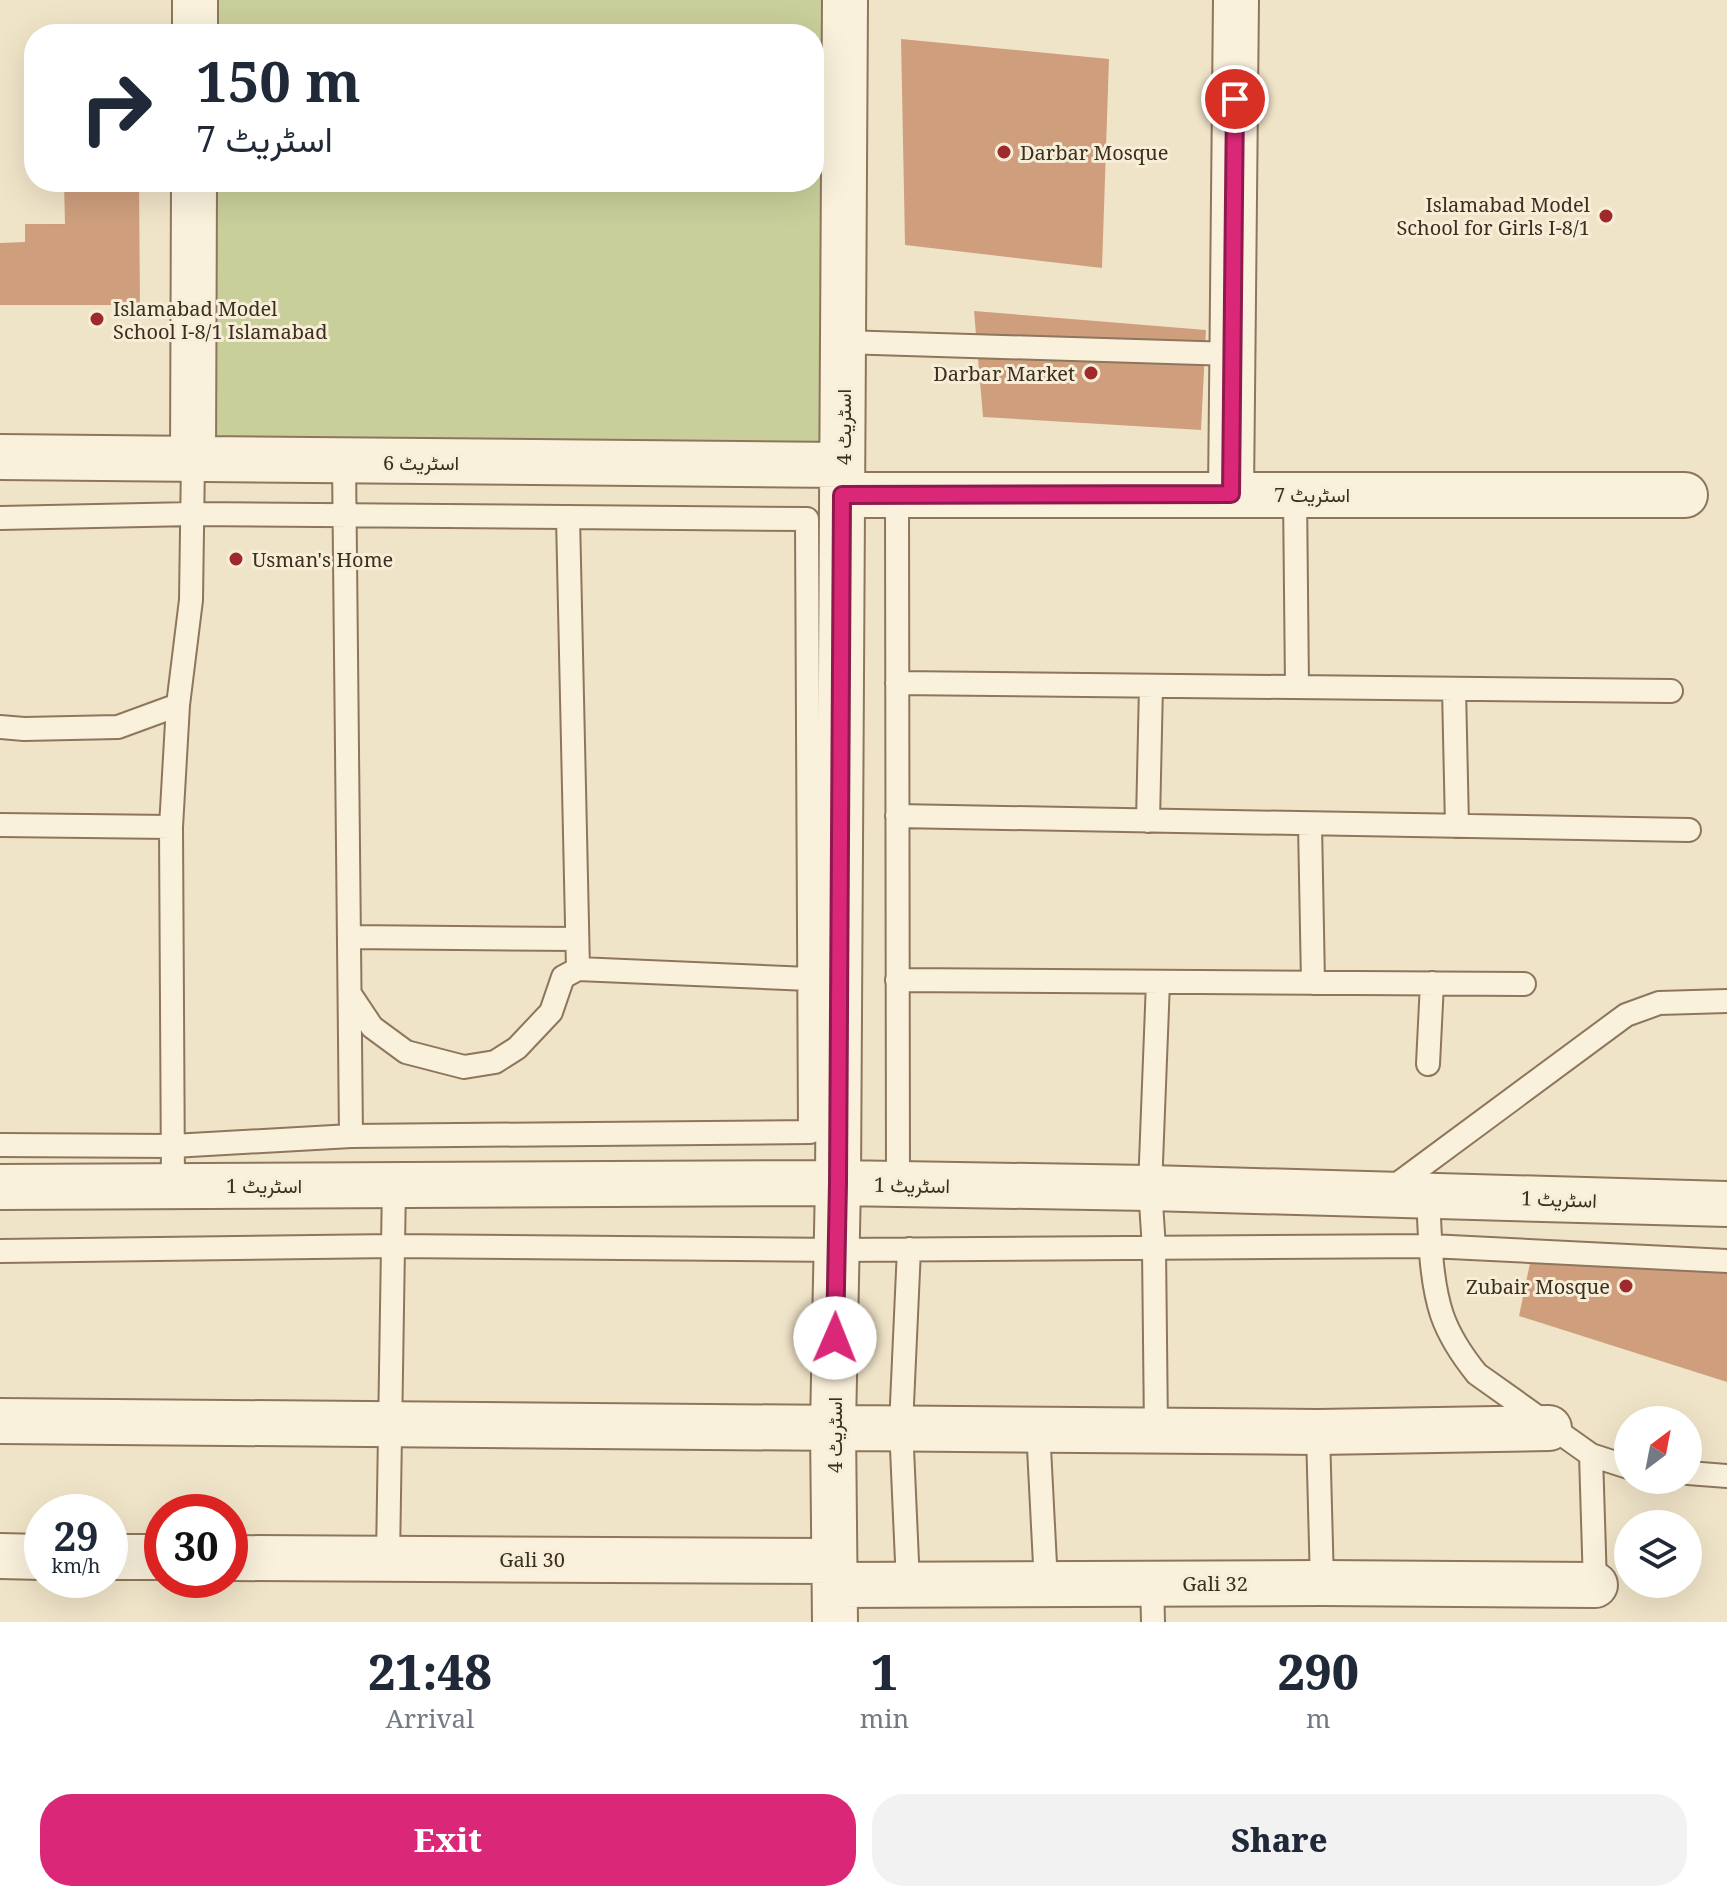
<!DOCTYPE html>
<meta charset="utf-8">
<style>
body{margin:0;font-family:"Noto Serif",Vazirmatn,serif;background:#f2f2f3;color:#1f2937;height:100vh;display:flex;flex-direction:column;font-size:30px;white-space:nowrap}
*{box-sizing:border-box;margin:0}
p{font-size:26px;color:#747a83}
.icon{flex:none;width:44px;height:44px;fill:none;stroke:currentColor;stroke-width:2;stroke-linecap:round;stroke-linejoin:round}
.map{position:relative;height:1622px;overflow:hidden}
.drawer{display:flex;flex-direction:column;background:#fff;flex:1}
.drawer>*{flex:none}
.hud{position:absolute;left:24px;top:24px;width:800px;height:168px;border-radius:32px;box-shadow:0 8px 32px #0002;background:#fff;color:#1f2937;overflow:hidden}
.needle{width:52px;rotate:32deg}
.buttons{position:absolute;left:1614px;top:1406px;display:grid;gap:16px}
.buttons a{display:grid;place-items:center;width:88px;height:88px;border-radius:50%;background:#fff;box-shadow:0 8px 32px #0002;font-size:40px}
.speed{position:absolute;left:24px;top:1494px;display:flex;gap:16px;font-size:40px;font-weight:700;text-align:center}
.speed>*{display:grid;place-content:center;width:104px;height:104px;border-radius:50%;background:#fff;box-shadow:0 8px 32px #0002;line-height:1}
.speed small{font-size:20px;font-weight:400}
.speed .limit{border:12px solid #d22;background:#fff;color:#111}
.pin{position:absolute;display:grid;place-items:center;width:68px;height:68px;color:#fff;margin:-34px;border:4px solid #fff;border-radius:50%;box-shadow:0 2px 8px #0007}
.me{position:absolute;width:88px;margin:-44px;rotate:1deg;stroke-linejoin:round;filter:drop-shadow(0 0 6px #0008)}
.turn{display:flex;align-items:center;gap:28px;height:168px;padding:0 40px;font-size:36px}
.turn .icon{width:104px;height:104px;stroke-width:2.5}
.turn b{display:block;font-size:56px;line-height:68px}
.eta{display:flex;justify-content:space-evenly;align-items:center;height:136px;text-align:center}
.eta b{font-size:48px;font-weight:800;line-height:56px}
.action{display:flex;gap:16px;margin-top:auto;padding:16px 40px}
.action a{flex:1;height:92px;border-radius:32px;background:#db2777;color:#fff;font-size:32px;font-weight:800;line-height:92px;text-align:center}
.action a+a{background:#f2f2f3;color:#1f2937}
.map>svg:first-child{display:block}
.green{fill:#c9cf9b}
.building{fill:#cf9f7d}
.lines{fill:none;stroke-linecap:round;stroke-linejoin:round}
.lane-casing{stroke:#8d765c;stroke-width:26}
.street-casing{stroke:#8d765c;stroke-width:48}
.lane{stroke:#faf1dc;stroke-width:22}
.street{stroke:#faf1dc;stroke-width:44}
.route-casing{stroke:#8e194d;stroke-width:20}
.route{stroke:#db2777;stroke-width:14}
.poi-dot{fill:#9e2a2b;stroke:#f7eed8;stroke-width:3}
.labels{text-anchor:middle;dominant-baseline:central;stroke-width:6;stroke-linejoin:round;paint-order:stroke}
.poi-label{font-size:20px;fill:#3d2e20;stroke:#f7eed8;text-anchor:start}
.street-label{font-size:20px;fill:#3d2e20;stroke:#f7eed8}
</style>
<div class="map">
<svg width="1727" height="1622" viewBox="0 0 1727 1622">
<rect width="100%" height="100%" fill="#f0e4c8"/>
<path class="green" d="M 198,0 L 845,0 L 834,443 L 200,444 L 199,182 L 814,182 L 814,34 L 198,34 Z"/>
<path class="building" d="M 901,39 L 1109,59 L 1102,268 L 905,245 Z
M 64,182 L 139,182 L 140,305 L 0,305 L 0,243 L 25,242 L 25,224 L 65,224 Z
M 974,311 L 1206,330 L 1201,430 L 983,417 Z
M 1535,1239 L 1727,1255 L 1727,1382 L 1519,1316 Z"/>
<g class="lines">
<g class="lane-casing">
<path id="lane" d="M 843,342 L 1232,354
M 344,461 L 351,1136
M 897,494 L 898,1184
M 1295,494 L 1297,687
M 568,517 L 578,969
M 0,518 L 192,514 L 807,519 L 810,1132 L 351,1136 L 173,1146 L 0,1145
M 897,683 L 1671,691
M 1454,689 L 1457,826
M 0,727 L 24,729 L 118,727 L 178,705
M 897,816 L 1689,830
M 1148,821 L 1151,686
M 1310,824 L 1313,983
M 0,825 L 171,827
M 349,937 L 577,939
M 897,980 L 1524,984
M 350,994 L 372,1027 L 406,1052 L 464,1067 L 495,1062 L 517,1048 L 551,1012 L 563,977 L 578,969 L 809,979
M 1428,1064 L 1432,983
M 173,1185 L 171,827 L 178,705 L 191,600 L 193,460
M 1388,1191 L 1626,1015 L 1659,1003 L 1727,1001
M 1428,1196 C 1430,1233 1430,1279 1442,1315 C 1449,1335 1464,1358 1477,1374 L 1591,1455 L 1628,1467
M 0,1251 L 393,1246 L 837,1250 L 1430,1246 L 1727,1261
M 1038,1428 L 1046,1584
M 1156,1430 L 1154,1248 L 1150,1188 L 1158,982
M 1318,1432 L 1322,1583
M 1591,1455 L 1595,1585
M 1688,1473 L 1727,1476
M 388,1558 L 394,1184
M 1152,1583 L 1153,1622
M 908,1584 L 901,1426 L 909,1249"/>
</g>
<g class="street-casing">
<path id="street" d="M 195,34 L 195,0
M 0,457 L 842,465
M 193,460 L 194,182
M 1231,494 L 1236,0
M 842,495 L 1685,495
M 0,1187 L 838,1183 L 1150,1188 L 1727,1204
M 0,1421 L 1318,1432 L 1549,1428
M 0,1556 L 42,1557
M 110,1557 L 162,1557
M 230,1558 L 834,1561
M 835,1585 L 1322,1583 L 1595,1585
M 835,1622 L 833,1426 L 838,1183 L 845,0"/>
</g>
<use href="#lane" class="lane"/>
<use href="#street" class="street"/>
</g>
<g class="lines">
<g class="route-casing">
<path id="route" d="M 835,1338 L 838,1183 L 842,495 L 1231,494 L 1235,99"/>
</g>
<use href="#route" class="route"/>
</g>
<g class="poi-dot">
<circle cx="1004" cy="152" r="8"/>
<circle cx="1606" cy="216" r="8"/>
<circle cx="97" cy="319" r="8"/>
<circle cx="1091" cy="373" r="8"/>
<circle cx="236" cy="559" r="8"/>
<circle cx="1626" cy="1286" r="8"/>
</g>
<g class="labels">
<g class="poi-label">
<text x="1020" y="152">Darbar Mosque</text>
<text x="1590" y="204" text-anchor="end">Islamabad Model<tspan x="1590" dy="23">School for Girls I-8/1</tspan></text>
<text x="113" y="308">Islamabad Model<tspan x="113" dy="23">School I-8/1 Islamabad</tspan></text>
<text x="1075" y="373" text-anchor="end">Darbar Market</text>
<text x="252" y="559">Usman's Home</text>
<text x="1610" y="1286" text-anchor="end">Zubair Mosque</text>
</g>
<g class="street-label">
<text transform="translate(843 427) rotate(-90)">اسٹریٹ 4</text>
<text x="421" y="462">اسٹریٹ 6</text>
<text x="1312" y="494">اسٹریٹ 7</text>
<text x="264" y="1185">اسٹریٹ 1</text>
<text transform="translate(912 1185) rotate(1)">اسٹریٹ 1</text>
<text transform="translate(1559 1199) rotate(2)">اسٹریٹ 1</text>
<text transform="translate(834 1435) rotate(-90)">اسٹریٹ 4</text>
<text x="532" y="1559">Gali 30</text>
<text x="1215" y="1583">Gali 32</text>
</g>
</g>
</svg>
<div class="buttons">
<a><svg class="needle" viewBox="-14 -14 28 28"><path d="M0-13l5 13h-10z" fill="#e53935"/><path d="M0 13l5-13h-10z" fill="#747a83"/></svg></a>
<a><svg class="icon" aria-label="layers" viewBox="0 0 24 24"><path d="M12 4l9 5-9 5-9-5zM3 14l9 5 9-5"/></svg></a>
</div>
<div class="speed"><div>29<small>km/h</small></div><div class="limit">30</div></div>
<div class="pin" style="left:1235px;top:99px;background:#d93025"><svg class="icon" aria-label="arrive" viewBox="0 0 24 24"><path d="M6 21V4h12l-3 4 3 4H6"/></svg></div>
<svg class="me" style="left:835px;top:1338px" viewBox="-20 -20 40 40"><circle r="19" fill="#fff"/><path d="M0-13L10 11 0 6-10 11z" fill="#db2777"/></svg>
<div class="hud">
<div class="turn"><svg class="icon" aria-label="right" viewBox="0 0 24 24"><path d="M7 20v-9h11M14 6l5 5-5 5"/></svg><div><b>150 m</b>اسٹریٹ 7</div></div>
</div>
</div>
<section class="drawer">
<div class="eta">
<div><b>21:48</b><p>Arrival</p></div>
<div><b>1</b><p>min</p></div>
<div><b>290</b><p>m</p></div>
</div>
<div class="action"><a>Exit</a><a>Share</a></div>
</section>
